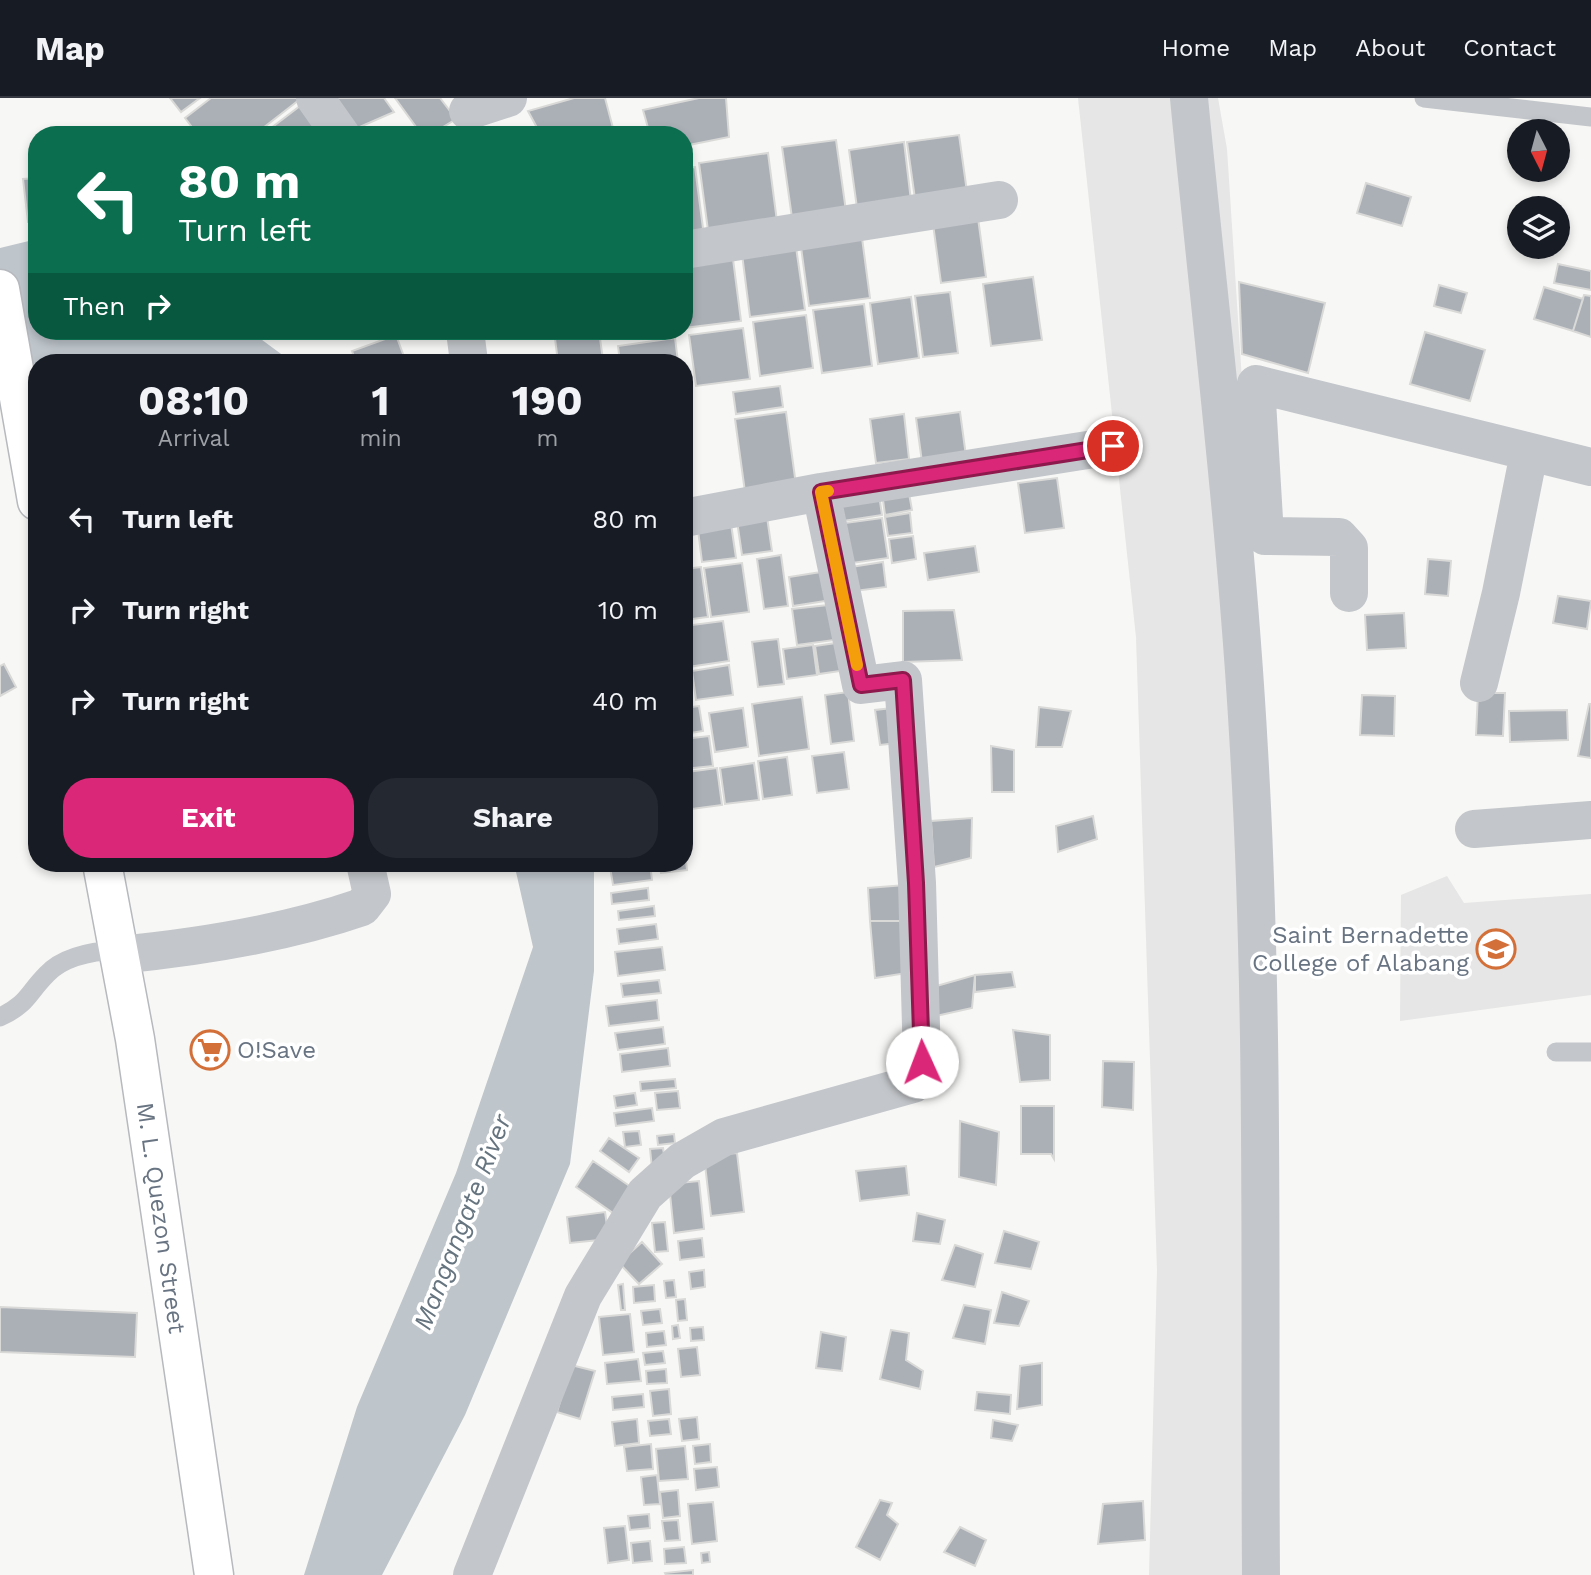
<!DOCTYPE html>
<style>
body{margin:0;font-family:"Work Sans",sans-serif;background:#242831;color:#f1f3f6;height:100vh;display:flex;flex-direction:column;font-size:26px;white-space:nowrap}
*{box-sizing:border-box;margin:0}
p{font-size:23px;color:#9ea1a6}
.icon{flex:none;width:38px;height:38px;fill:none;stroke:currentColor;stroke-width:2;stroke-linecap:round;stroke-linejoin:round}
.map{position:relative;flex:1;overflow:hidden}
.panel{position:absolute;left:28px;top:256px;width:665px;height:518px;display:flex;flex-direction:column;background:#171b24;border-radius:28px;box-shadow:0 4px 10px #0003}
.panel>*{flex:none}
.guide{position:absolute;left:28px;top:28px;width:665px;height:214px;border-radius:28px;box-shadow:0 4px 10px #0003;background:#0b6e4f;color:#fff;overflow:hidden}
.needle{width:46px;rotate:174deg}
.controls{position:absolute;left:1507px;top:21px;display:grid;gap:14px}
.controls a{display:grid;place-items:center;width:63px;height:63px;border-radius:50%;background:#171b24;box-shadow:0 4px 10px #0003;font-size:35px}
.pin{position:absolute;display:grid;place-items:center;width:60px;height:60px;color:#fff;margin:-30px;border:4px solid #fff;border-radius:50%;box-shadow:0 2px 7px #0007}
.me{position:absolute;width:77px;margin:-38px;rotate:358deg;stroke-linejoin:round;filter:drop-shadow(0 0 5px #0008)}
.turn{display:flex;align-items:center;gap:24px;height:147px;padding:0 35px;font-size:32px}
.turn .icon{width:91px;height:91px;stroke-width:2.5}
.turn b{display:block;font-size:49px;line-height:60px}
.then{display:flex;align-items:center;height:66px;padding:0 35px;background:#0003;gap:14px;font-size:26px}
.eta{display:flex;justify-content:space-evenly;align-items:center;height:119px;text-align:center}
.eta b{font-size:42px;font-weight:700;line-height:49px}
.primary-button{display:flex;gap:14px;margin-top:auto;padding:14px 35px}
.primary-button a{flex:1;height:80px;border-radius:28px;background:#db2777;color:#fff;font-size:28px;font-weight:700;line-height:80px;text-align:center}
.primary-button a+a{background:#242831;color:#f1f3f6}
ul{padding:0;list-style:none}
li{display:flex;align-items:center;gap:21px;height:91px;padding:0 35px}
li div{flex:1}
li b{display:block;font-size:26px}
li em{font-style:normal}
header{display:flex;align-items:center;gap:42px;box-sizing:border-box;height:98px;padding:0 35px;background:#171b24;border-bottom:2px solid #363941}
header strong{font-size:33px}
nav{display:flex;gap:38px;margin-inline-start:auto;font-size:24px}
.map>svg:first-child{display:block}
.built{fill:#e5e6e5}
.water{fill:#bec5cb}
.building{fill:#abb0b7;stroke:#d9d9d7;stroke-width:2}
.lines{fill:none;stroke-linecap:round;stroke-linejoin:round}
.secondary-casing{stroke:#b6b9be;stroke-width:41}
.service{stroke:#c3c6ca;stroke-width:19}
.minor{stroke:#c3c6ca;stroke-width:38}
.secondary{stroke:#fff;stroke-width:38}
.route-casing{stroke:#8e194d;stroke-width:18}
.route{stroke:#db2777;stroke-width:12}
.slow{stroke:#f59e0b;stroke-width:12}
.labels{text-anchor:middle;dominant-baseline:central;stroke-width:7;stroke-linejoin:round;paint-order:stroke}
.poi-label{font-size:24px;fill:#697483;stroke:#fff;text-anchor:end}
.street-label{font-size:24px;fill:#697483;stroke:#fff}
.water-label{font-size:26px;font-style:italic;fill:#65747f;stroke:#fff}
</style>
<header>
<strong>Map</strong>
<nav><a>Home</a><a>Map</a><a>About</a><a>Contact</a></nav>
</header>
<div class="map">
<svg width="1591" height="1477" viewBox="0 0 1591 1477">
<rect width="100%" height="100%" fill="#f7f7f5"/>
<path class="built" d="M 1078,0 L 1218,0 L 1227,51 L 1259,545 L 1273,1477 L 1149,1477 L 1157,1172 L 1136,539 Z
M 1447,778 L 1464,805 L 1591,796 L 1591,897 L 1400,923 L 1401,797 Z"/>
<path class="water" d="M 37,141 L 37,233 L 250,233 L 292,264 L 37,264 L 37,300 L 0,310 L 0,150 Z
M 514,765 L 594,765 L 594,873 L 570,1066 L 465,1317 L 382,1477 L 304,1477 L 357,1309 L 456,1075 L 533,849 Z"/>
<path class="building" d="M 170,0 L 200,0 L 181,14 Z
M 211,0 L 298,0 L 299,2 L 254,37 L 198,37 L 185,20 Z
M 326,0 L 384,0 L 394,14 L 346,35 Z
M 395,0 L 440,0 L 456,21 L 430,37 L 422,37 Z
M 574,0 L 605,0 L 613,30 L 590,37 L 541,37 L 528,13 Z
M 699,0 L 726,0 L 729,39 L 684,48 L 684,37 L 650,37 L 643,12 Z
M 300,8 L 321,37 L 262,37 Z
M 959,37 L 967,94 L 915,101 L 907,44 Z
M 836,42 L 846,113 L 792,120 L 782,49 Z
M 904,44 L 911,103 L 857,110 L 849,52 Z
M 768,55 L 778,131 L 709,140 L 699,65 Z
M 695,69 L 704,138 L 684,141 L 684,70 Z
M 37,80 L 37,123 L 28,124 L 23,81 Z
M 1366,85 L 1411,99 L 1402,128 L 1357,115 Z
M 978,120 L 986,179 L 941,185 L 933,126 Z
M 862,140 L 870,200 L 809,208 L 801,149 Z
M 796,149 L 805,212 L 750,219 L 742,156 Z
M 733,161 L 741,223 L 684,230 L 684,168 Z
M 1558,166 L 1591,173 L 1591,192 L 1554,185 Z
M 1033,179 L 1042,242 L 991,248 L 983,186 Z
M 1239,184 L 1325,205 L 1308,275 L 1242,256 Z
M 1439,187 L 1467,195 L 1461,215 L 1434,208 Z
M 1544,189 L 1583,201 L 1573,233 L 1534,221 Z
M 950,194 L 958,255 L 923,259 L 915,198 Z
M 1584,197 L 1591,198 L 1591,239 L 1573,233 Z
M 911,199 L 919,260 L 878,266 L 870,205 Z
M 864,206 L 872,268 L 822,275 L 813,212 Z
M 806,217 L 813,270 L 760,278 L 753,224 Z
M 743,230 L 750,281 L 696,288 L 689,237 Z
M 554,233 L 599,233 L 603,262 L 558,264 Z
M 1425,234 L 1485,252 L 1470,303 L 1410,286 Z
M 396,237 L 406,264 L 356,264 L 352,253 Z
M 675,240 L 678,264 L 620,264 L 618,248 Z
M 780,288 L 783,309 L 736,316 L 733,294 Z
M 786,314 L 796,387 L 745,394 L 735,321 Z
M 960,314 L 966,358 L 922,364 L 916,320 Z
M 904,316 L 909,361 L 876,365 L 870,321 Z
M 1057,380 L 1064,430 L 1025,435 L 1018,385 Z
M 878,390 L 882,417 L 843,423 L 839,396 Z
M 908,390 L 912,412 L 885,417 L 882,394 Z
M 910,415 L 912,435 L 888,438 L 885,419 Z
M 730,419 L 736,460 L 702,464 L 697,424 Z
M 767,419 L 772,453 L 742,457 L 737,423 Z
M 882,420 L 888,460 L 852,465 L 845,425 Z
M 913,438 L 916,461 L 892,465 L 889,441 Z
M 975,448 L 979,474 L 928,482 L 924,455 Z
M 781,457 L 788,508 L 764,511 L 757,461 Z
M 1428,461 L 1451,463 L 1448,498 L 1425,496 Z
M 883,464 L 886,489 L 855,493 L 851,469 Z
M 742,465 L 749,514 L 711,519 L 704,470 Z
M 701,469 L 708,519 L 684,522 L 684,471 Z
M 834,472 L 838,501 L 793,508 L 789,479 Z
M 1558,498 L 1591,503 L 1587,531 L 1553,525 Z
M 837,506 L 842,541 L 797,547 L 792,511 Z
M 954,512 L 962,562 L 903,564 L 903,513 Z
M 1404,515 L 1406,550 L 1367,552 L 1365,517 Z
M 723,523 L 729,563 L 688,569 L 684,528 Z
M 778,541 L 784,586 L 758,589 L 752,544 Z
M 843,544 L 847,572 L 819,576 L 815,548 Z
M 813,547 L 817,577 L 787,581 L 783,551 Z
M 4,566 L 16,589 L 0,598 L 0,568 Z
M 729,567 L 733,597 L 696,602 L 692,573 Z
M 684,573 L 688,573 L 692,603 L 684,604 Z
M 848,594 L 854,643 L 831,646 L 825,597 Z
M 1478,595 L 1505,595 L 1503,638 L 1476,637 Z
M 1362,597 L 1395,598 L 1394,638 L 1360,637 Z
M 802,599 L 809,651 L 759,658 L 752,606 Z
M 1589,606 L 1591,606 L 1591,660 L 1578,658 Z
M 699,608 L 703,633 L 684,636 L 684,610 Z
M 901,609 L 906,644 L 880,647 L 875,612 Z
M 1039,609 L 1071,613 L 1062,649 L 1036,649 Z
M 743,610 L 748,649 L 715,654 L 709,615 Z
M 1567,612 L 1568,642 L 1510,644 L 1509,613 Z
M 709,638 L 713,668 L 684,671 L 684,641 Z
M 991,648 L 1014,652 L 1014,694 L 992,694 Z
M 844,654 L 849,691 L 817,695 L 812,658 Z
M 787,659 L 792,697 L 763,701 L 758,663 Z
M 754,665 L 759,702 L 725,706 L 720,670 Z
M 717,670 L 722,707 L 692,711 L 687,674 Z
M 1093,718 L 1097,741 L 1058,754 L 1056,728 Z
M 972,720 L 971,760 L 934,769 L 931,723 Z
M 684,745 L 687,772 L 661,775 L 660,765 L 684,765 Z
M 650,765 L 652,782 L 613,787 L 610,769 Z
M 905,787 L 906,823 L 870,823 L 868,790 Z
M 648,790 L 649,802 L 612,806 L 611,795 Z
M 654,808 L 655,818 L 619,822 L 618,813 Z
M 870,823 L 906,823 L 907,875 L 875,880 Z
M 656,826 L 658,841 L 619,846 L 617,831 Z
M 662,849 L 665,872 L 618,878 L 615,854 Z
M 1012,874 L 1015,889 L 975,894 L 975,877 Z
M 975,877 L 972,910 L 936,918 L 933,889 Z
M 659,882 L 661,895 L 623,899 L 621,886 Z
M 657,902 L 659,922 L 609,928 L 606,908 Z
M 663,929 L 665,946 L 618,952 L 615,935 Z
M 1013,932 L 1050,937 L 1050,982 L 1020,984 Z
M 668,950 L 670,968 L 622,974 L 620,956 Z
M 1103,963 L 1134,964 L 1133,1012 L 1102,1009 Z
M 675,981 L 676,990 L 641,993 L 640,984 Z
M 678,993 L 680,1010 L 657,1012 L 655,995 Z
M 635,995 L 637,1007 L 616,1010 L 614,998 Z
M 1021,1008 L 1054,1008 L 1054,1061 L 1051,1056 L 1021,1056 Z
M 652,1010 L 654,1023 L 616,1028 L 614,1015 Z
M 960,1023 L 999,1034 L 996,1087 L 959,1079 Z
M 639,1033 L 641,1047 L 625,1049 L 623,1034 Z
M 674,1036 L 675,1045 L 658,1047 L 657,1038 Z
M 609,1040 L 639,1060 L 629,1074 L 600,1053 Z
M 663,1050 L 666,1069 L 652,1070 L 650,1051 Z
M 737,1055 L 744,1114 L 711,1118 L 704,1058 Z
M 593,1063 L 631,1089 L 613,1115 L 576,1089 Z
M 906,1068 L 909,1097 L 860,1103 L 856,1073 Z
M 699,1083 L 704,1131 L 674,1135 L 669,1086 Z
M 605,1114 L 609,1141 L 570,1145 L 567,1119 Z
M 917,1115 L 945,1122 L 940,1146 L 913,1143 Z
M 665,1124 L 668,1153 L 655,1154 L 652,1125 Z
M 1004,1133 L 1039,1144 L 1031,1171 L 995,1165 Z
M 702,1140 L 704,1159 L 680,1162 L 678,1143 Z
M 642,1144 L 662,1166 L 639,1186 L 619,1165 Z
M 955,1147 L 983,1156 L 975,1189 L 942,1182 Z
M 704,1172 L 705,1189 L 691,1191 L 689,1174 Z
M 674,1182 L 676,1199 L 666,1200 L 664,1183 Z
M 623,1186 L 625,1212 L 621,1212 L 618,1187 Z
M 654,1187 L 655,1203 L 634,1205 L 633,1189 Z
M 1002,1194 L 1029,1203 L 1019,1228 L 994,1225 Z
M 685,1201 L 687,1222 L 678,1223 L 676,1202 Z
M 964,1207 L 991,1212 L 985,1246 L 953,1240 Z
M 0,1209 L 137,1215 L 135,1259 L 0,1254 Z
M 660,1211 L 662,1225 L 643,1227 L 641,1213 Z
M 630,1216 L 634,1254 L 603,1257 L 599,1219 Z
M 678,1227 L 680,1240 L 673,1241 L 672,1228 Z
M 703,1229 L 704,1242 L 691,1243 L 690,1230 Z
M 891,1232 L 909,1235 L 906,1262 L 923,1273 L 920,1291 L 880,1281 Z
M 664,1233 L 666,1247 L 647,1249 L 646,1235 Z
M 821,1234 L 846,1239 L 842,1273 L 816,1270 Z
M 697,1249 L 700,1277 L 681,1279 L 678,1251 Z
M 663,1253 L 665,1265 L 645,1267 L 643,1255 Z
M 638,1261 L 641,1283 L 607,1286 L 605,1265 Z
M 1042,1265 L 1042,1307 L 1017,1311 L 1020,1268 Z
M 571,1267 L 595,1273 L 580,1321 L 557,1314 Z
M 666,1271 L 667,1285 L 647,1286 L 646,1273 Z
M 669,1291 L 671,1316 L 653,1318 L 650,1293 Z
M 977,1294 L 1011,1297 L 1010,1316 L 975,1312 Z
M 643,1296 L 644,1309 L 613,1312 L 612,1299 Z
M 697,1319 L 699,1341 L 682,1343 L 679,1321 Z
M 637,1321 L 639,1345 L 615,1348 L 612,1324 Z
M 669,1321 L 671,1336 L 650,1338 L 648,1323 Z
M 993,1322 L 1018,1327 L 1012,1343 L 991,1340 Z
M 651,1346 L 653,1371 L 627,1373 L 624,1349 Z
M 710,1346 L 711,1364 L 695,1366 L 693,1348 Z
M 685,1348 L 688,1381 L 659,1383 L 656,1351 Z
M 717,1369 L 719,1389 L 696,1392 L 694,1371 Z
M 657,1377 L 660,1406 L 644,1407 L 641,1379 Z
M 678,1392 L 680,1418 L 663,1420 L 660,1394 Z
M 880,1402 L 892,1405 L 887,1417 L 898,1426 L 880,1462 L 856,1449 Z
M 1143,1403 L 1145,1442 L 1098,1446 L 1103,1406 Z
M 713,1404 L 717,1443 L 692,1446 L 688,1406 Z
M 649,1416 L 650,1430 L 630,1432 L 628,1418 Z
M 678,1422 L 680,1442 L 665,1443 L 662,1423 Z
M 625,1428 L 629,1462 L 608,1465 L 604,1430 Z
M 960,1429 L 986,1442 L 975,1468 L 944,1454 Z
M 650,1443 L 652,1463 L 633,1465 L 631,1445 Z
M 684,1449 L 686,1465 L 665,1466 L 664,1451 Z
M 709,1454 L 710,1464 L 702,1465 L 701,1455 Z
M 693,1472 L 693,1477 L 666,1477 L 665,1475 Z"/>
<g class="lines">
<g class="secondary-casing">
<path id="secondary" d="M 0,191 L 37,403
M 102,765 L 135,941 L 214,1477"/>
</g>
<path class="service" d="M 1424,0 L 1591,19
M 0,919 C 28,906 27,896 47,876 C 64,858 95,853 118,852
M 1556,954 L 1591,954"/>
<path class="minor" d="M 315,0 L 341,37
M 1189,0 C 1210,217 1237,434 1249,652 C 1265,926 1259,1202 1261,1477
M 468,13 L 508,0
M 684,152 L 999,102
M 465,233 L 469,264
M 684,420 L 821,394 L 1113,348
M 1349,495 L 1349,450 L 1339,439 L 1265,438 L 1256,286 L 1591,369
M 1479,585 L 1501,495 L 1529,355
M 1474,731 L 1591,722
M 119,857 C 201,849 284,836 362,809 L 372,796 L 365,765
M 472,1477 L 583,1198 L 645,1096 L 682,1063 L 724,1039 L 913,986 L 922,964 L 917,785 L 903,582 L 861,587 L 821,394"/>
<use href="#secondary" class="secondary"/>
</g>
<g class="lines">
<g class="route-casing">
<path id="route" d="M 922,964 L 916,785 L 903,582 L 861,587 L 821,394 L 1113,348"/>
</g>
<use href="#route" class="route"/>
<path class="slow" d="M 828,393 L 821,394 L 857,567"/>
</g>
<defs>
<g id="university-ring" transform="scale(2.0125)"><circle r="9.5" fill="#fff" stroke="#d3703a" stroke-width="1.5"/><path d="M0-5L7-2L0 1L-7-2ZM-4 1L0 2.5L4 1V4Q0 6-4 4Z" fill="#d3703a"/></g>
<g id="supermarket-ring" transform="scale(2.0125)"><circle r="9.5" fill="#fff" stroke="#d3703a" stroke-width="1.5"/><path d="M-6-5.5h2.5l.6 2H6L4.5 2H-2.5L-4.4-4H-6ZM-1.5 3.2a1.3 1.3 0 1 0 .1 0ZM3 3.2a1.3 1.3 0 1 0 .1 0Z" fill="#d3703a"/></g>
</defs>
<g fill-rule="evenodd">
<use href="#university-ring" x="1496" y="851"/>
<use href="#supermarket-ring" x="210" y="952"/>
</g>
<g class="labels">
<g class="poi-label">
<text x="1469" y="837">Saint Bernadette<tspan x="1469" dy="28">College of Alabang</tspan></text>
<text x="237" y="952" text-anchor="start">O!Save</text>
</g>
<g class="street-label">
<text transform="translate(161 1120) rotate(82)">M. L. Quezon Street</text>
</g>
<g class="water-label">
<text transform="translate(462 1124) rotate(-69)">Mangangate River</text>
</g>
</g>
</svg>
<div class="controls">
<a><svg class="needle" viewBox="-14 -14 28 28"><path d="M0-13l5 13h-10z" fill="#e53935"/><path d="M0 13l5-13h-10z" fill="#9ea1a6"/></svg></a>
<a><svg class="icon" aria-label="layers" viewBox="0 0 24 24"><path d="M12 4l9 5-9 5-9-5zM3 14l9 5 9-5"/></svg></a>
</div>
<div class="pin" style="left:1113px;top:348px;background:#d93025"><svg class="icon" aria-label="arrive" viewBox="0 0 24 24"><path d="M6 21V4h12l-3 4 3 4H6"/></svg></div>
<svg class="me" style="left:922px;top:964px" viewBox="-20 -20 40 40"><circle r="19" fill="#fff"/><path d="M0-13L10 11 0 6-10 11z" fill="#db2777"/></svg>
<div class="guide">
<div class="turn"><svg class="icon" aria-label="left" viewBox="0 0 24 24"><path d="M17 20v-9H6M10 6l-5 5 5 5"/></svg><div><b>80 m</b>Turn left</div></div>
<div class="then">Then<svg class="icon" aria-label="right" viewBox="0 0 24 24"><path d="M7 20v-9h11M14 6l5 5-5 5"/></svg></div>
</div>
<section class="panel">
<div class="eta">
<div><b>08:10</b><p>Arrival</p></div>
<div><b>1</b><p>min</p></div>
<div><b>190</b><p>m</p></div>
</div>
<ul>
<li><svg class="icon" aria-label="left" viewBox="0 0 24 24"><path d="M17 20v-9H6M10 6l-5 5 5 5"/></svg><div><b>Turn left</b></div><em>80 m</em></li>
<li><svg class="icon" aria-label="right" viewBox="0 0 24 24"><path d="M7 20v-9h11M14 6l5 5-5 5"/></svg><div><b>Turn right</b></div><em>10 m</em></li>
<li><svg class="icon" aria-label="right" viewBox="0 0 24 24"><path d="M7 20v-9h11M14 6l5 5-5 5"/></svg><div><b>Turn right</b></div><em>40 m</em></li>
</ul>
<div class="primary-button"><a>Exit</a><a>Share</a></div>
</section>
</div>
